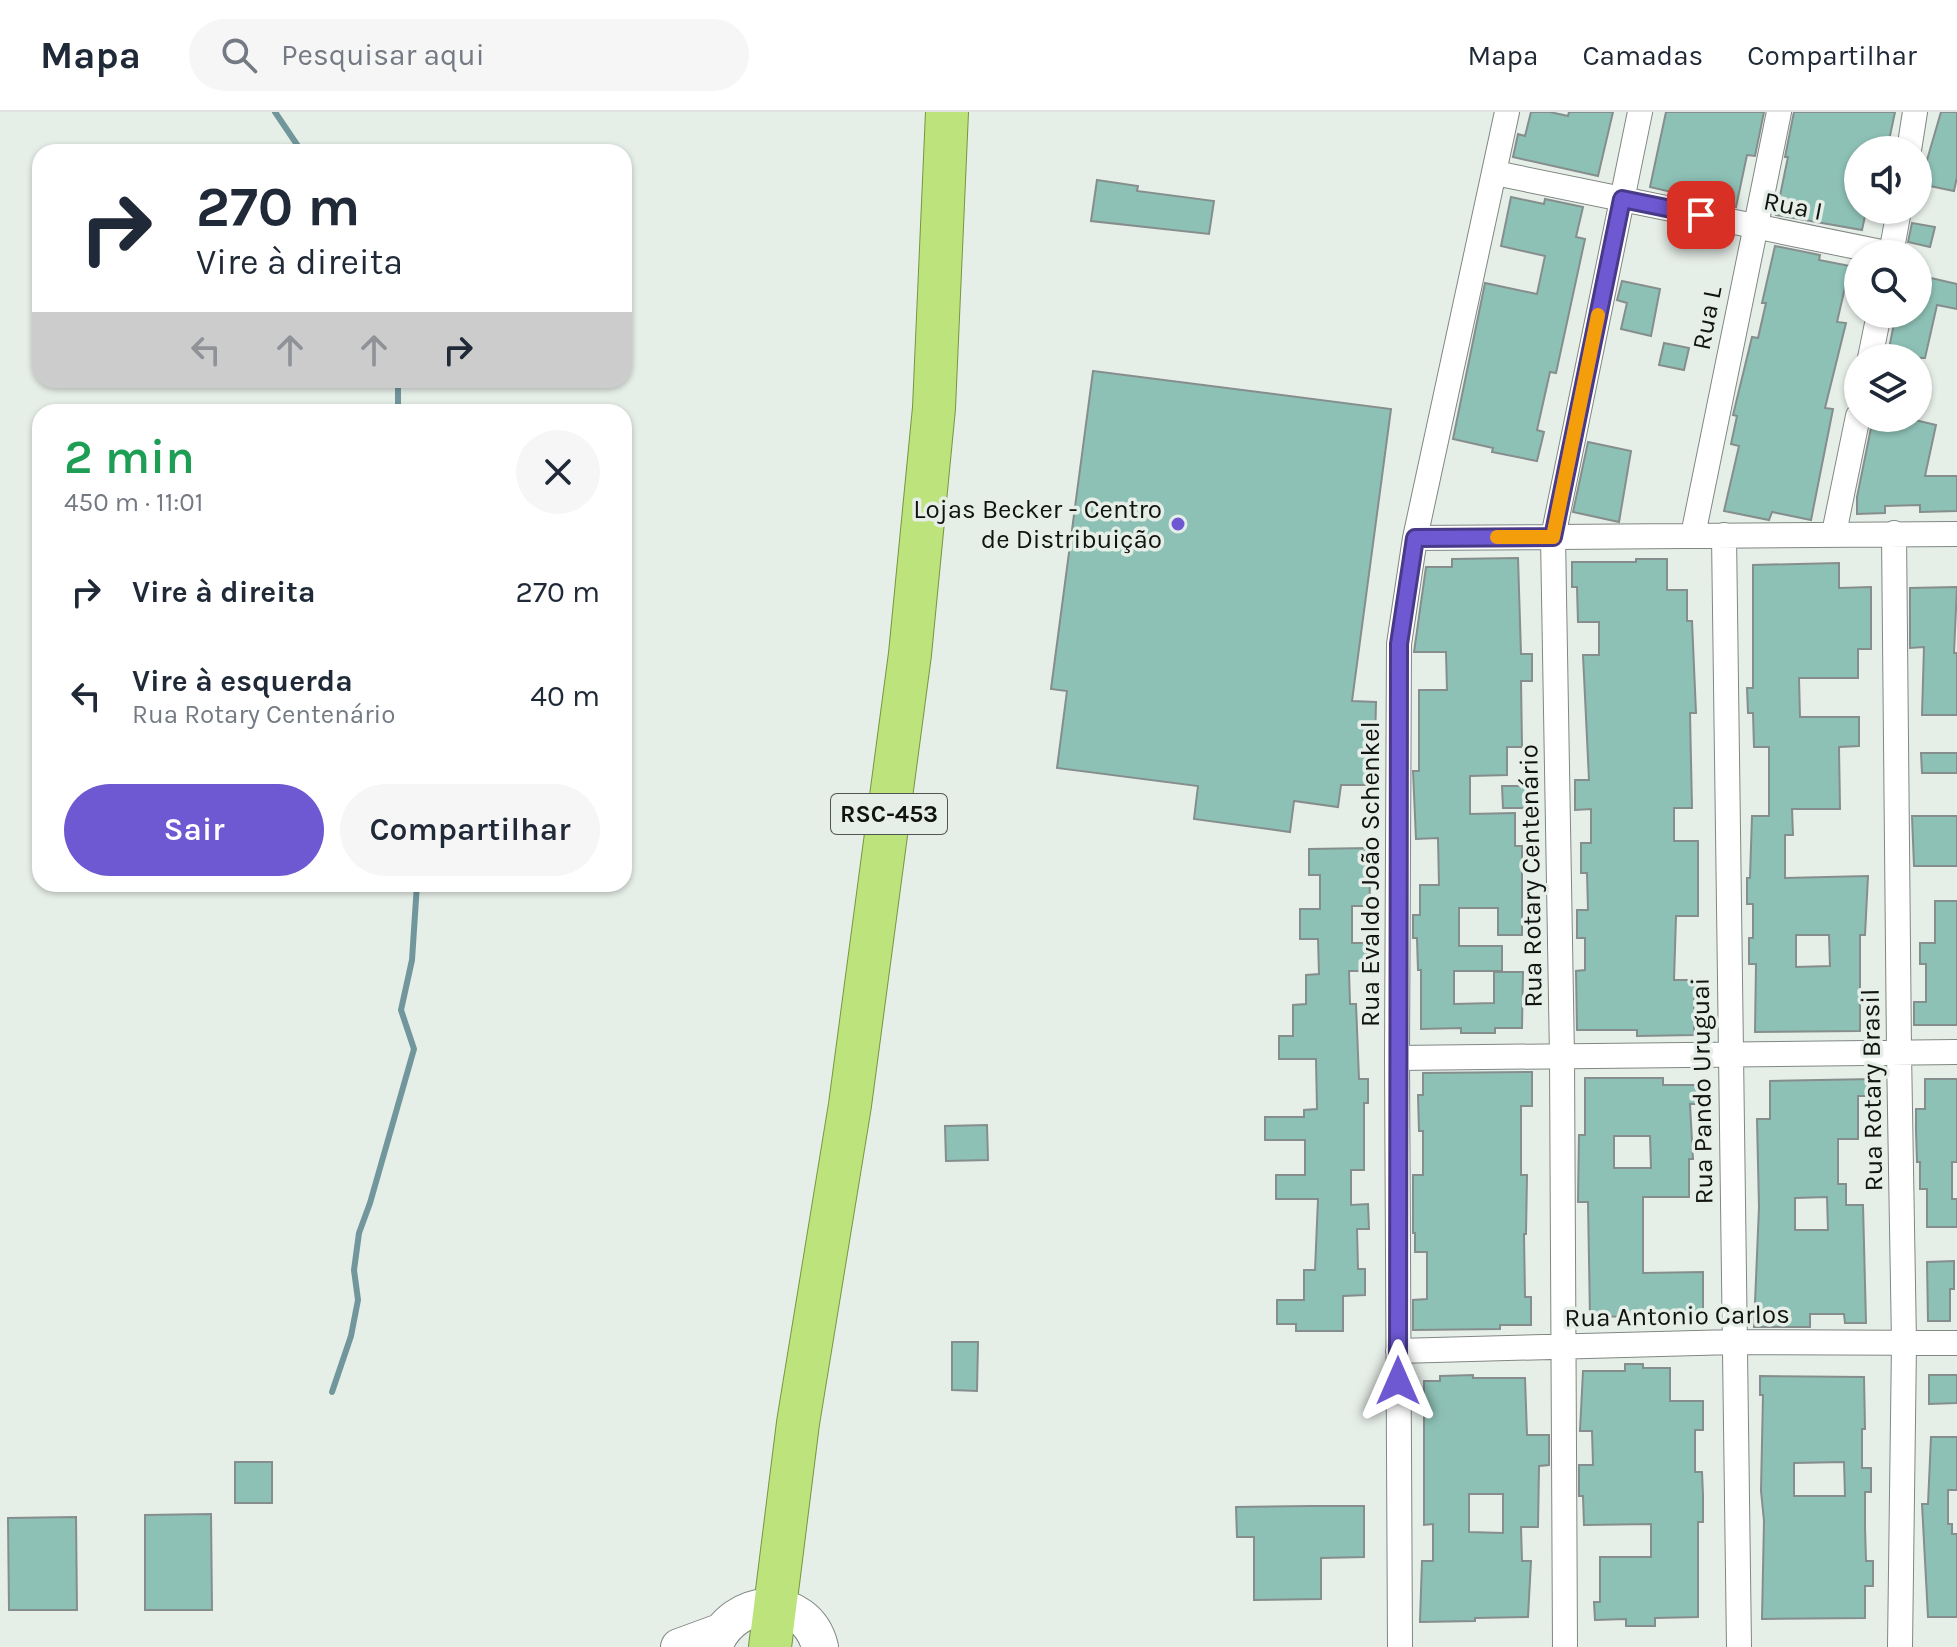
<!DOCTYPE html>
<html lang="pt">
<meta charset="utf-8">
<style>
body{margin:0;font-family:Karla,sans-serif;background:#f6f6f7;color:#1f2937;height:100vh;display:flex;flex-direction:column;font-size:30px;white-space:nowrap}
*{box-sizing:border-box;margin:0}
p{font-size:26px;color:#747a83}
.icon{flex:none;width:44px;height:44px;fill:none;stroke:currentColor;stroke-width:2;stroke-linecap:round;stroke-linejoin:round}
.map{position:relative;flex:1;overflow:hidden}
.details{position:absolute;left:32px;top:292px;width:600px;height:488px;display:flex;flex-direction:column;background:#fff;border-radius:24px;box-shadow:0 2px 6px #0004}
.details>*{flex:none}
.banner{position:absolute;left:32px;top:32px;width:600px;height:244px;border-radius:24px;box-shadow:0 2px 6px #0004;background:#fff;color:#1f2937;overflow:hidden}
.controls{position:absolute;left:1844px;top:24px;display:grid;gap:16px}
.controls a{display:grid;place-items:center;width:88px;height:88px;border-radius:50%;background:#fff;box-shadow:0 2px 6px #0004;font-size:40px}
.pin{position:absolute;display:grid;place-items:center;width:68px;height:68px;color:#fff;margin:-34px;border-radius:16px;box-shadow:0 4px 12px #0006}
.me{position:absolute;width:88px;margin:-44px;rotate:0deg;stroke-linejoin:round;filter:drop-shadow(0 0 6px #0008)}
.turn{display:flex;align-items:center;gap:28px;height:168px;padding:0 32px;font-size:36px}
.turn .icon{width:104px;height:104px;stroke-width:2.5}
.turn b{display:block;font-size:56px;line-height:68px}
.lanes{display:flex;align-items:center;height:76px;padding:0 32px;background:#0003;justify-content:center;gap:40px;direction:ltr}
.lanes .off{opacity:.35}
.round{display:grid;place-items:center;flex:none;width:84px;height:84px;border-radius:42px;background:#f6f6f7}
.summary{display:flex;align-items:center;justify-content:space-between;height:136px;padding:0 32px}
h1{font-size:48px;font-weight:600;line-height:60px;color:#1e9e55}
.cta{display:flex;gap:16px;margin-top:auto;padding:16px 32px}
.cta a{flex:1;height:92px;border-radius:48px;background:#6e59d3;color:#fff;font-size:32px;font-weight:600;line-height:92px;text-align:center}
.cta a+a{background:#f6f6f7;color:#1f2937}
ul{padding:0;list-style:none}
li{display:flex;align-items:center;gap:24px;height:104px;padding:0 32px}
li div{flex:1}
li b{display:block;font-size:30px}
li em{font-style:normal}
header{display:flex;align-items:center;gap:48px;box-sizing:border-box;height:112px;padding:0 40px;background:#fff;border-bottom:2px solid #e0e1e3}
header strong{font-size:38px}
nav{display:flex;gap:44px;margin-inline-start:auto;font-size:28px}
.search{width:560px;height:72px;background:#f6f6f7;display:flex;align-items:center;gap:20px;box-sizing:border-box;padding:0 28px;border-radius:44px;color:#747a83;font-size:30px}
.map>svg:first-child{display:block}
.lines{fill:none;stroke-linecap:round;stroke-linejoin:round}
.stream{stroke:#71979c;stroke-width:6}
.building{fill:#8ec1b6;stroke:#858e8c;stroke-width:2;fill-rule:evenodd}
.minor-casing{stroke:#818783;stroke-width:26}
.secondary-casing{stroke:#818783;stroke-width:38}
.trunk-casing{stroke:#769642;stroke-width:44}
.minor{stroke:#fff;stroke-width:24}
.secondary{stroke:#fff;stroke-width:36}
.trunk{stroke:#bce37c;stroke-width:42}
.route-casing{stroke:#483a89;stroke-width:20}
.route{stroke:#6e59d3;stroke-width:14}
.slow{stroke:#f59e0b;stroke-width:14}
.poi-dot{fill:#6e59d3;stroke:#e6eee8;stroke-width:3}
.labels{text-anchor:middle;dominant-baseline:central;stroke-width:7;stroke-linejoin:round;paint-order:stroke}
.shield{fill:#e6eee8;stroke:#515552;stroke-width:2}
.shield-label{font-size:24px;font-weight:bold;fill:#111311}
.street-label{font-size:26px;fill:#111311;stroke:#e6eee8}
.poi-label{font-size:26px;fill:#111311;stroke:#e6eee8;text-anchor:end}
</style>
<header>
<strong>Mapa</strong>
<div class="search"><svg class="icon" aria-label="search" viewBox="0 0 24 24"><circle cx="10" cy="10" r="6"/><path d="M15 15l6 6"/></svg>Pesquisar aqui</div>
<nav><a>Mapa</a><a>Camadas</a><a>Compartilhar</a></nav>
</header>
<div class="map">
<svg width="1957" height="1535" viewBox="0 0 1957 1535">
<rect width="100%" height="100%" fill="#e6eee8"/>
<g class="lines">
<path class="stream" d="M 275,0 L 302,40
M 398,300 L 398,268
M 332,1280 L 351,1224 L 358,1188 L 354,1158 L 359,1121 L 370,1091 L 414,937 L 401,898 L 412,848 L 417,772"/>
</g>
<path class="building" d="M 1531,0 L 1550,0 L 1568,4 L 1569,0 L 1613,0 L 1598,64 L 1513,45 L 1518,22 L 1525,24 Z
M 1666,0 L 1764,0 L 1755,44 L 1747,43 L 1736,95 L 1650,75 Z
M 1794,0 L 1895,0 L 1887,38 L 1858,38 L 1858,98 L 1866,99 L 1862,118 L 1776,103 L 1788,45 L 1785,45 Z
M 1941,0 L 1957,0 L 1957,65 L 1954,79 L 1920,72 Z
M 1097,68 L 1138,74 L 1137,79 L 1214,89 L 1209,122 L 1091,109 Z
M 1511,85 L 1544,92 L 1545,87 L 1583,95 L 1576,125 L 1585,127 L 1556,261 L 1550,260 L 1537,318 L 1544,320 L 1537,349 L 1492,340 L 1493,336 L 1453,327 L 1485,171 L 1537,182 L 1545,144 L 1501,134 Z
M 1912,111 L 1935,115 L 1930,135 L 1908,130 Z
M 1775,134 L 1820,143 L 1819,148 L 1850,154 L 1837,210 L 1846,211 L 1825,296 L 1833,297 L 1811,408 L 1772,400 L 1769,408 L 1724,399 L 1739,334 L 1731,332 L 1737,304 L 1733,303 L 1752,225 L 1758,226 L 1766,191 L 1762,191 Z
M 1918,163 L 1957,172 L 1957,197 L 1937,193 L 1925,246 L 1887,246 L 1896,202 L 1918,202 Z
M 1622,169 L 1660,177 L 1651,224 L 1621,217 L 1627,191 L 1617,188 Z
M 1664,231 L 1689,236 L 1684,258 L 1659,253 Z
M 1093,259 L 1391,297 L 1352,589 L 1376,590 L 1374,673 L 1341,673 L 1338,695 L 1294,689 L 1290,720 L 1194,707 L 1198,674 L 1057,656 L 1067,579 L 1051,577 Z
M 1873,306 L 1915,306 L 1915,308 L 1936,313 L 1925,364 L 1957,364 L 1957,399 L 1920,400 L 1920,393 L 1885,394 L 1885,401 L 1857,402 L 1857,385 Z
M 1588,330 L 1631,339 L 1619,410 L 1573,400 Z
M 1518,446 L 1521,542 L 1532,542 L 1532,569 L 1521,569 L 1522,635 L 1507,635 L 1507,663 L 1470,664 L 1470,702 L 1515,701 L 1515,734 L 1522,734 L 1522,823 L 1498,823 L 1498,796 L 1459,796 L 1459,834 L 1502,834 L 1502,859 L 1454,859 L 1454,892 L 1494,891 L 1494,860 L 1523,860 L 1522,916 L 1495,916 L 1495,921 L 1461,921 L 1461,916 L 1421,917 L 1421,858 L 1418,858 L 1417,826 L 1413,826 L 1413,803 L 1420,803 L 1420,773 L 1439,773 L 1438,726 L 1416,727 L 1413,659 L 1419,659 L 1419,578 L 1447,578 L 1446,540 L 1414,540 L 1426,455 L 1452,455 L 1452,447 Z
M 1636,447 L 1667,447 L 1667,478 L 1687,478 L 1687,509 L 1692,509 L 1696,601 L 1690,601 L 1692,696 L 1674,696 L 1674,729 L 1698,729 L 1698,804 L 1676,804 L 1674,868 L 1700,868 L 1700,887 L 1694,887 L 1694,923 L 1637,924 L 1637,918 L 1577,918 L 1576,859 L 1585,858 L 1585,826 L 1577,826 L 1577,798 L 1588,798 L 1587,761 L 1581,761 L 1581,731 L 1591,731 L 1591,697 L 1575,698 L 1575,668 L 1589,668 L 1583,543 L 1599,543 L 1599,510 L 1578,510 L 1577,475 L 1572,475 L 1572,450 L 1636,450 Z
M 1839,451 L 1839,476 L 1871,475 L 1871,537 L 1858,537 L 1858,566 L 1799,566 L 1800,605 L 1859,605 L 1859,634 L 1839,635 L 1840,697 L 1792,697 L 1793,723 L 1785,723 L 1785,766 L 1868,764 L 1865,823 L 1860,823 L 1860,919 L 1755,920 L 1756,852 L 1749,852 L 1749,826 L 1753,826 L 1753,792 L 1747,792 L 1747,766 L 1750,766 L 1752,704 L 1769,704 L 1769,635 L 1754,635 L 1753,601 L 1748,601 L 1747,576 L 1753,576 L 1753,453 ZM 1796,823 L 1829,823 L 1830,854 L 1796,855 Z
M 1957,475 L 1954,541 L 1957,541 L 1957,603 L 1922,603 L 1924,535 L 1910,536 L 1910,476 Z
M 1921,641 L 1957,641 L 1957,661 L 1922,661 Z
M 1502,674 L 1533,674 L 1534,696 L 1503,696 Z
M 1912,704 L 1957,704 L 1957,754 L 1914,754 Z
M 1369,736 L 1370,794 L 1352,794 L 1352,831 L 1367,831 L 1367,859 L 1349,859 L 1350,892 L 1356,892 L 1359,967 L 1368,967 L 1368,991 L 1364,991 L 1364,1058 L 1351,1058 L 1351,1093 L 1368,1092 L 1369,1117 L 1357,1117 L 1358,1157 L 1365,1157 L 1365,1183 L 1343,1184 L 1343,1219 L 1296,1219 L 1296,1212 L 1277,1212 L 1277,1188 L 1304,1188 L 1304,1158 L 1315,1158 L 1318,1087 L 1276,1087 L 1276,1063 L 1305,1063 L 1305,1028 L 1265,1028 L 1265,1005 L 1304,1005 L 1304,998 L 1317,997 L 1316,947 L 1279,947 L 1279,924 L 1293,924 L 1293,893 L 1306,892 L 1306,863 L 1319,862 L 1318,827 L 1300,827 L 1300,797 L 1320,797 L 1320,763 L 1309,763 L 1309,737 Z
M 1935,789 L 1957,789 L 1957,913 L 1914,913 L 1914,890 L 1926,890 L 1926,852 L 1920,852 L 1920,831 L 1935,831 Z
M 1532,960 L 1532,994 L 1521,994 L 1521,1063 L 1527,1063 L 1526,1122 L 1524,1122 L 1525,1185 L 1531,1185 L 1531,1213 L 1500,1213 L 1500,1217 L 1413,1218 L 1413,1188 L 1427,1187 L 1427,1140 L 1415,1140 L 1415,1121 L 1413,1121 L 1413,1063 L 1423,1063 L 1423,1019 L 1419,1019 L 1418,983 L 1423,983 L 1423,961 Z
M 1585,966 L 1663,966 L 1663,973 L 1705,973 L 1705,992 L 1690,992 L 1693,1047 L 1689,1047 L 1689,1085 L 1643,1085 L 1643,1161 L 1703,1160 L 1703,1203 L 1590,1205 L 1588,1090 L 1578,1090 L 1579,1023 L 1585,1023 ZM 1614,1024 L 1650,1024 L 1651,1056 L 1614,1056 Z
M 1873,967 L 1873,984 L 1858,984 L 1858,1027 L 1838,1027 L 1838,1072 L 1846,1072 L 1846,1093 L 1863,1093 L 1866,1211 L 1845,1211 L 1844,1202 L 1810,1202 L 1810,1215 L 1754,1215 L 1759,1095 L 1757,1007 L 1770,1007 L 1770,969 ZM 1827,1085 L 1828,1118 L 1795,1118 L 1795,1086 Z
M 1925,967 L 1957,967 L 1957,1050 L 1952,1050 L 1952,1087 L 1957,1087 L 1957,1115 L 1927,1115 L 1927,1077 L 1920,1077 L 1920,1050 L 1917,1050 L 1916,1019 L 1916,997 L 1925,997 Z
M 987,1013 L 988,1048 L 946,1049 L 945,1014 Z
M 1954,1149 L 1954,1177 L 1950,1177 L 1950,1209 L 1928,1209 L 1927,1150 Z
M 952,1230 L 978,1230 L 977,1279 L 952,1278 Z
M 1625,1252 L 1643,1252 L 1643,1256 L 1670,1256 L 1670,1289 L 1703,1289 L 1703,1318 L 1695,1318 L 1695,1360 L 1702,1360 L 1703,1383 L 1703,1410 L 1698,1410 L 1698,1505 L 1655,1506 L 1655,1514 L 1626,1514 L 1626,1507 L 1595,1508 L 1594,1490 L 1600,1490 L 1600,1445 L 1651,1445 L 1651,1412 L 1584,1413 L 1583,1384 L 1579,1384 L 1579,1353 L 1593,1353 L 1592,1319 L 1580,1319 L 1583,1259 L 1625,1259 Z
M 1473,1263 L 1473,1266 L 1525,1266 L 1527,1323 L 1549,1323 L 1549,1353 L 1539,1354 L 1538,1415 L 1521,1415 L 1522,1449 L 1531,1449 L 1528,1505 L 1475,1506 L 1475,1509 L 1420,1510 L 1422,1449 L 1433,1449 L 1433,1412 L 1424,1413 L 1424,1269 L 1440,1269 L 1440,1264 ZM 1469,1382 L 1503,1382 L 1503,1421 L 1469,1420 Z
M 1929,1263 L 1957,1263 L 1957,1291 L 1929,1292 Z
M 1760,1264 L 1864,1265 L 1865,1317 L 1862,1317 L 1862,1356 L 1871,1356 L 1871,1380 L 1865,1380 L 1865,1416 L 1866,1449 L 1873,1449 L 1873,1474 L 1865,1474 L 1865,1506 L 1762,1507 L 1764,1409 L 1761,1379 L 1763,1283 L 1760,1283 ZM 1844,1350 L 1845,1384 L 1794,1384 L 1794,1351 Z
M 1931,1325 L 1957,1325 L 1957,1378 L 1948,1378 L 1948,1412 L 1952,1412 L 1952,1422 L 1957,1422 L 1957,1505 L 1928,1505 L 1922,1392 L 1928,1392 Z
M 235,1350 L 272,1350 L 272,1391 L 235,1391 Z
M 1311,1394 L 1364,1394 L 1364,1445 L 1321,1446 L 1321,1487 L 1254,1488 L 1254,1425 L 1237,1425 L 1236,1395 Z
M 211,1402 L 212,1498 L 145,1498 L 145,1403 Z
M 76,1405 L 77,1498 L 9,1498 L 8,1406 Z"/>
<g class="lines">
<g class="minor-casing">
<path id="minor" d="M 1909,38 L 1915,0
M 1495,61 L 1891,142
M 1891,142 L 1899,98
M 1870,246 L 1879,202
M 1834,421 L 1858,304
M 1894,421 L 1899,940 L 1904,1231 L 1900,1535
M 1693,423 L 1779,0
M 1724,423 L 1739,1535
M 1415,426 L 1957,422
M 1397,946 L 1957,940
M 1398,1239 L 1734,1230 L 1957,1231
M 1400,1535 L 1397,946 L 1399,532 L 1415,426 L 1507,0
M 1565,1535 L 1562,945 L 1553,425 L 1640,0"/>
</g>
<g class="secondary-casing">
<path id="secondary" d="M 679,1535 L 720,1520
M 714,1535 C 732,1484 806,1479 820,1535"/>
</g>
<g class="trunk-casing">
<path id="trunk" d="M 770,1535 L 798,1311 L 850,993 L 910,542 L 934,296 L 947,0"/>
</g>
<use href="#minor" class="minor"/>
<use href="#secondary" class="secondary"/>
<use href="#trunk" class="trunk"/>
</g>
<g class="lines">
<g class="route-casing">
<path id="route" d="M 1398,1269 L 1399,532 L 1415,426 L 1553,425 L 1622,87 L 1701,103"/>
</g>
<use href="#route" class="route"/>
<path class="slow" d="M 1497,425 L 1553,425 L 1598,203"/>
</g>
<circle class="poi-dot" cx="1178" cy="412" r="8"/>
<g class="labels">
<rect class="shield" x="831" y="682" width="116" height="40" rx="6"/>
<g class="shield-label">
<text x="889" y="702">RSC-453</text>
</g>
<g class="street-label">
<text transform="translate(1793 94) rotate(11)">Rua I</text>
<text transform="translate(1707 206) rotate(-79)">Rua L</text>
<text transform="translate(1370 762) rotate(-90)">Rua Evaldo João Schenkel</text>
<text transform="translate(1531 764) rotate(-91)">Rua Rotary Centenário</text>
<text transform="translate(1872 978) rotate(-91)">Rua Rotary Brasil</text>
<text transform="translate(1702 979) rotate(-91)">Rua Pando Uruguai</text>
<text transform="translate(1677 1204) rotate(-1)">Rua Antonio Carlos</text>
</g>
<g class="poi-label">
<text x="1162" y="397">Lojas Becker - Centro<tspan x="1162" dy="30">de Distribuição</tspan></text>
</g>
</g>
</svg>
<div class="controls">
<a><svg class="icon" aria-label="sound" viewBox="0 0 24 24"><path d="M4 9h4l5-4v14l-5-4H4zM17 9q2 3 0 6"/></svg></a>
<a><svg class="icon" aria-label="search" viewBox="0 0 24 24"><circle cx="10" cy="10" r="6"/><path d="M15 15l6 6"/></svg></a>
<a><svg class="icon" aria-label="layers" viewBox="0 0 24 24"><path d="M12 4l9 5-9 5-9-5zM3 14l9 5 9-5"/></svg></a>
</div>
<div class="pin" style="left:1701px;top:103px;background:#d93025"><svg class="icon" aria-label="arrive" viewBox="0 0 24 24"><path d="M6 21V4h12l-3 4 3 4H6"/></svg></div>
<svg class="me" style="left:1398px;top:1269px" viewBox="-20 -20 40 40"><path d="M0-17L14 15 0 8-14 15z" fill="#6e59d3" stroke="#fff" stroke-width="4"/></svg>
<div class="banner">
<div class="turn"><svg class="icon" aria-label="right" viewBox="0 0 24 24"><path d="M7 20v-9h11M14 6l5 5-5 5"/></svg><div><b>270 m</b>Vire à direita</div></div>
<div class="lanes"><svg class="icon off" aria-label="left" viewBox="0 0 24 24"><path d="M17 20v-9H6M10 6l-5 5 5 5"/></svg><svg class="icon off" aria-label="ahead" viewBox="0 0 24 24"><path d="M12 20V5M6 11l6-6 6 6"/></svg><svg class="icon off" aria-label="ahead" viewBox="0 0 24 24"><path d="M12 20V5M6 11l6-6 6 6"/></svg><svg class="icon" aria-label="right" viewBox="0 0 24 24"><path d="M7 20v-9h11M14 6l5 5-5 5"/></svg></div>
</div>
<section class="details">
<div class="summary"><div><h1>2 min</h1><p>450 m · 11:01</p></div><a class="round"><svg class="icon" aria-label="close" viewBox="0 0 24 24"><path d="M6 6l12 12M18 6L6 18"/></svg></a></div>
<ul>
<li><svg class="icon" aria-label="right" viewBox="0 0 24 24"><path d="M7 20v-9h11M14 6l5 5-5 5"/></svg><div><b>Vire à direita</b></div><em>270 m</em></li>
<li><svg class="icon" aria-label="left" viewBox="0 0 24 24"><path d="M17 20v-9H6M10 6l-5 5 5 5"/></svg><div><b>Vire à esquerda</b><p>Rua Rotary Centenário</p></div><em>40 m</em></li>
</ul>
<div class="cta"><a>Sair</a><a>Compartilhar</a></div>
</section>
</div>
